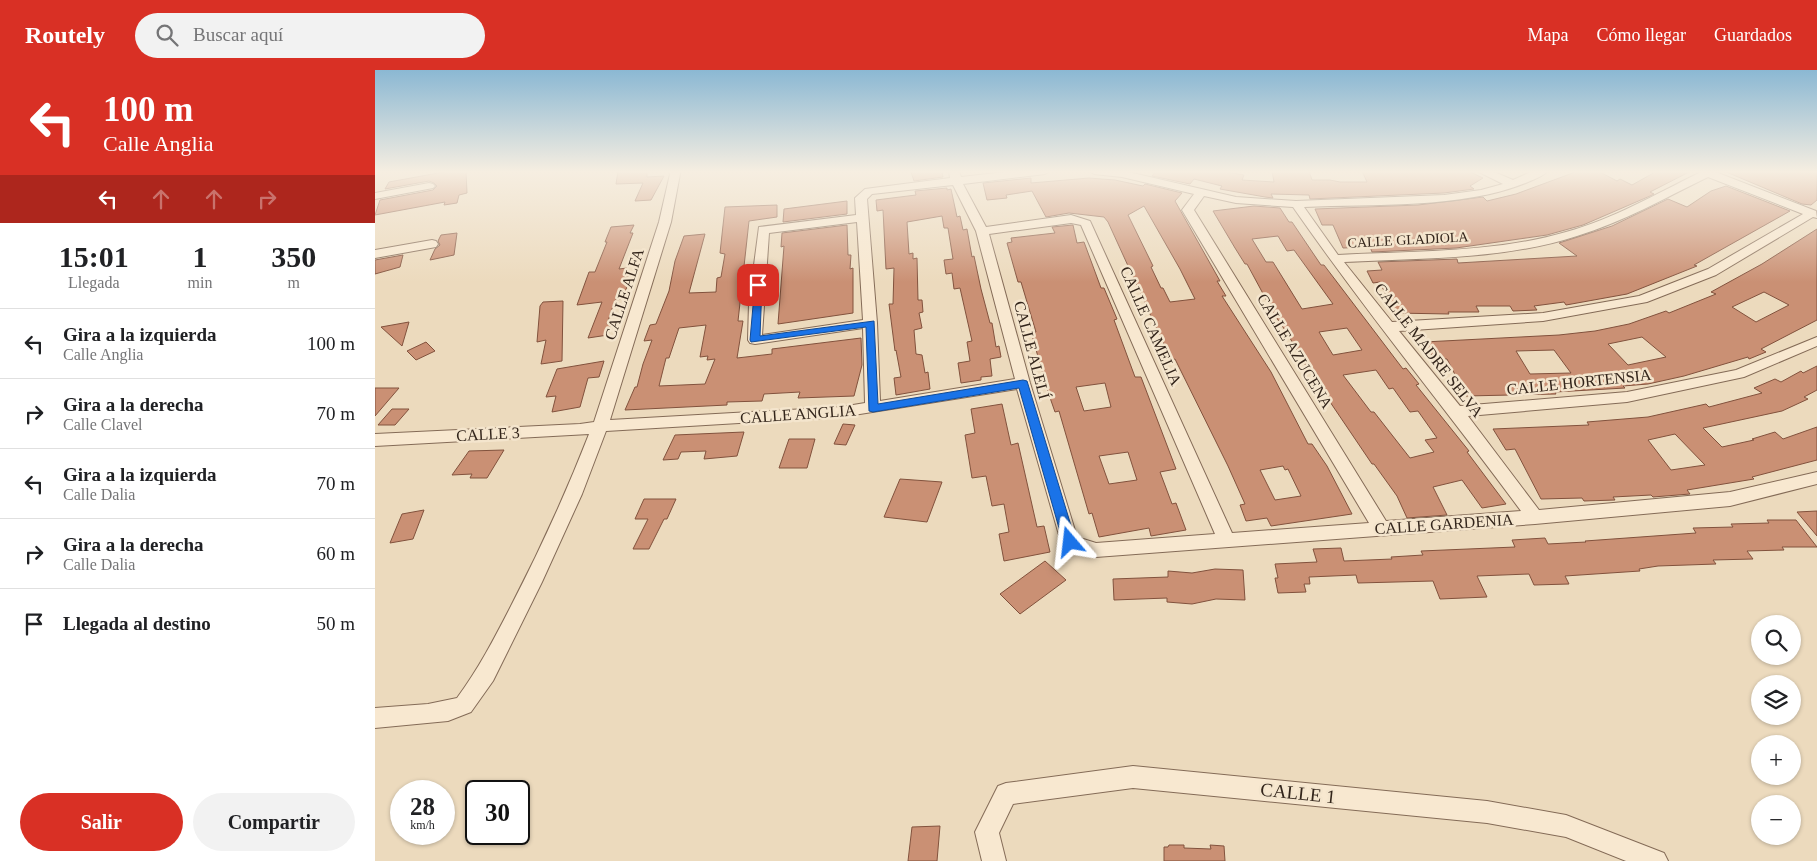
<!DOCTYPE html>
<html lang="es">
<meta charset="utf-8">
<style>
body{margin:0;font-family:"Times New Roman",serif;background:#f2f2f2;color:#202124;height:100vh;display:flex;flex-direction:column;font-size:19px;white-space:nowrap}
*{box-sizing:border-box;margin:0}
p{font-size:16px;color:#757577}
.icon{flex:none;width:28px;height:28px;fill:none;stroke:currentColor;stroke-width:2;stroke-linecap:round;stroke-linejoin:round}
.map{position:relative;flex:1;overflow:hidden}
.panel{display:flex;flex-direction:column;background:#fff;width:375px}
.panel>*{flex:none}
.guide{background:#d93025;color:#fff;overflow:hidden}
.tools{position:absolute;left:1376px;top:545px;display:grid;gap:10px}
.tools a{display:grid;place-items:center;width:50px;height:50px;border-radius:50%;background:#fff;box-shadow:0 1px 4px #0004;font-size:25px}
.speed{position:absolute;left:15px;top:710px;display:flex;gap:10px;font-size:25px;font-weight:700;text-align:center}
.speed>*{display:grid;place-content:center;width:65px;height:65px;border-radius:50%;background:#fff;box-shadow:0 1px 4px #0004;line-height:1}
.speed small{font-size:12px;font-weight:400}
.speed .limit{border:2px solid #111;border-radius:8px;background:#fff;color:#111}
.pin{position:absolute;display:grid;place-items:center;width:42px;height:42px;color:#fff;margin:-21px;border-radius:10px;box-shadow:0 2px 8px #0006}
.me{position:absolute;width:55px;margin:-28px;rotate:343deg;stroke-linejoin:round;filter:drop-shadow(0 0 4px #0008)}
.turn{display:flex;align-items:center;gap:18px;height:105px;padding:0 20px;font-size:22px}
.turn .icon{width:65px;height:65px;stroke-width:2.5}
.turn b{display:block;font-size:35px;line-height:42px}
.lanes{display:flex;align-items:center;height:48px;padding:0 20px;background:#0003;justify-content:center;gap:25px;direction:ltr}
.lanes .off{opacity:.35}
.eta{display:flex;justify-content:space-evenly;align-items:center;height:85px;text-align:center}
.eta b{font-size:30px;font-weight:600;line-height:35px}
.primary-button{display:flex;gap:10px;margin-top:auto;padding:10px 20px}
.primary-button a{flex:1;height:58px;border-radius:30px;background:#d93025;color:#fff;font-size:20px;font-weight:600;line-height:58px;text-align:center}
.primary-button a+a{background:#f2f2f2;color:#202124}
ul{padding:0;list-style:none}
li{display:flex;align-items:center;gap:15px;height:70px;padding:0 20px;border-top:1px solid #e0e0e0}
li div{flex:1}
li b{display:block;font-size:19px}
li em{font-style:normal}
header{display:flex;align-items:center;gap:30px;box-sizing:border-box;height:70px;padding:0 25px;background:#d93025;color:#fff}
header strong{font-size:24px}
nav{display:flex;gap:28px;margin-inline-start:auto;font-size:18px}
.search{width:350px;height:45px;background:#f2f2f2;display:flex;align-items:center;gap:12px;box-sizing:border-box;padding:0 18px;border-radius:28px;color:#757577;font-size:19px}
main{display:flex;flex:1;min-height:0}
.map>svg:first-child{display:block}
.building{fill:#ca9074;stroke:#82523d;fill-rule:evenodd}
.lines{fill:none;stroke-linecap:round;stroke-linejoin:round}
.minor-casing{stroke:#846b57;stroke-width:2}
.minor{fill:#f8e8d0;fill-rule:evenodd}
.route{fill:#1a73e8;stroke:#114b97}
.labels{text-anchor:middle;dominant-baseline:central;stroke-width:5;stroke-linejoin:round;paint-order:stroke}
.far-street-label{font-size:14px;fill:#33251b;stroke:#f4e5cd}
.street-label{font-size:16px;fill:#33251b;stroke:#f4e5cd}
.near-street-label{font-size:19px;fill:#33251b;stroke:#f4e5cd}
</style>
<header>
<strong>Routely</strong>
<div class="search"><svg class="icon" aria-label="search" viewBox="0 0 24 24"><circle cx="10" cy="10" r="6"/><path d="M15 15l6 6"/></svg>Buscar aquí</div>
<nav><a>Mapa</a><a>Cómo llegar</a><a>Guardados</a></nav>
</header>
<main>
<section class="panel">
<div class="guide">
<div class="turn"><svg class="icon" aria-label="left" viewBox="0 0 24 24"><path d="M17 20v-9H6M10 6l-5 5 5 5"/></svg><div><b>100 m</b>Calle Anglia</div></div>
<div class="lanes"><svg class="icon" aria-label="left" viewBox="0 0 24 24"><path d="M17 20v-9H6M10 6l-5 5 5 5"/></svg><svg class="icon off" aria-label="ahead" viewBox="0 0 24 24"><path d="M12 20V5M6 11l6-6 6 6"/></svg><svg class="icon off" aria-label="ahead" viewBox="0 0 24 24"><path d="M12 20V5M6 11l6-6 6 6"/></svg><svg class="icon off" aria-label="right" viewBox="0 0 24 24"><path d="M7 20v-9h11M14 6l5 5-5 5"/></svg></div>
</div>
<div class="eta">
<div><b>15:01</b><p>Llegada</p></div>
<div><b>1</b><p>min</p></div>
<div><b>350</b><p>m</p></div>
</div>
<ul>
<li><svg class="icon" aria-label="left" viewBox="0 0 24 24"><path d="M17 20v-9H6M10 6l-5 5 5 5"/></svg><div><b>Gira a la izquierda</b><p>Calle Anglia</p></div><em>100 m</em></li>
<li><svg class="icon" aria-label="right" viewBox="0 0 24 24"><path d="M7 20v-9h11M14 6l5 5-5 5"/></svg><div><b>Gira a la derecha</b><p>Calle Clavel</p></div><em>70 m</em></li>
<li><svg class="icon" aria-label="left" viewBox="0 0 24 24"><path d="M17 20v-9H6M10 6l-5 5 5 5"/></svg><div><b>Gira a la izquierda</b><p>Calle Dalia</p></div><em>70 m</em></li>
<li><svg class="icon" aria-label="right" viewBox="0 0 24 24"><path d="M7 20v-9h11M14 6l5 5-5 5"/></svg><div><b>Gira a la derecha</b><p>Calle Dalia</p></div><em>60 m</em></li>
<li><svg class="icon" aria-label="arrive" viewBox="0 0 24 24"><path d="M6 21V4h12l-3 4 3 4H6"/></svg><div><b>Llegada al destino</b></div><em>50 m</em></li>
</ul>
<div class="primary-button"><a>Salir</a><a>Compartir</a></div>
</section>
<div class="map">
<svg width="1442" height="791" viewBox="0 0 1442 791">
<rect width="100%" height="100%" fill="#ecdabd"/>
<path class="building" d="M 74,101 L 91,101 L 92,123 L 84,125 L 82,133 L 69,135 L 70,132 L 0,145 L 5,130 L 58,120 L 62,116 L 59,113 L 54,111 L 10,119 L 14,112 Z
M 243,101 L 272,101 L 272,107 L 289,106 L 276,130 L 260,131 L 268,113 L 241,114 Z
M 543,101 L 567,101 L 568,107 L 539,111 L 536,102 Z
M 781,101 L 846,101 L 869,105 L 867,110 L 899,112 L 897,101 L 934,101 L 937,110 L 955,110 L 965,112 L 992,112 L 987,101 L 1093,101 L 1108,108 L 1095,116 L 1099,119 L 1069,123 L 935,129 L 934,125 L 896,124 L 898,128 L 890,127 L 845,119 L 847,116 L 819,109 L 815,114 L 777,106 Z
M 1203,101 L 1223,101 L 1242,111 L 1245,109 L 1257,115 L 1282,101 L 1316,101 L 1275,122 L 1279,124 L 1275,126 L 1208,155 L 1172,165 L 1081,178 L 997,182 L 995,177 L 968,178 L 958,155 L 947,155 L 940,139 L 1043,135 L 1108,127 L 1112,131 L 1141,124 Z
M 1349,101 L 1442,101 L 1442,130 L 1436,135 L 1427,134 Z
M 656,108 L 656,113 L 714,108 L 740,110 L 768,116 L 770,114 L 807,123 L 800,131 L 845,211 L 842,211 L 851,226 L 847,226 L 896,302 L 933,374 L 937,374 L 952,396 L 977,444 L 896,456 L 892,448 L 871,451 L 865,435 L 870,434 L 853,396 L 800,289 L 796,290 L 733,152 L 729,147 L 694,143 L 671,147 L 657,121 L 631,125 L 632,128 L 612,130 L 608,113 ZM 769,136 L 805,199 L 820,229 L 795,232 L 788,218 L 786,218 L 776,197 L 778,196 L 753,145 ZM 908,396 L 910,400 L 913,399 L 926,426 L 900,430 L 885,400 Z
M 1351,116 L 1415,141 L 1319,195 L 1322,196 L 1252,224 L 1191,235 L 1189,232 L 1159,236 L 1162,240 L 1138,241 L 1135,236 L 1101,236 L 1104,242 L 1073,242 L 1074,244 L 1019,243 L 1005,212 L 998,213 L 992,201 L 1007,200 L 1003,192 L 1082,189 L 1083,193 L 1202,186 L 1184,173 L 1237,156 L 1293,129 L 1312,137 L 1336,121 Z
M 572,118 L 572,120 L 576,119 L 582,147 L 585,146 L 588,160 L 592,159 L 597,187 L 599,186 L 606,219 L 615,253 L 617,253 L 621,277 L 624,276 L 626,287 L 615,289 L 617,306 L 606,307 L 606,310 L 586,313 L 583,293 L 595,291 L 592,272 L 597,271 L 585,218 L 579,219 L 577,203 L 571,204 L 569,190 L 578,189 L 573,158 L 569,158 L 567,146 L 532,152 L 534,184 L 538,183 L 538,189 L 542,188 L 543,230 L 547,230 L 548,242 L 544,243 L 547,258 L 539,260 L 541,284 L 547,285 L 550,303 L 553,302 L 555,319 L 521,325 L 519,308 L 526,307 L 521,280 L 520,281 L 514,234 L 518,234 L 519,198 L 511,199 L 508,140 L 502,141 L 501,130 L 541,125 L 540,121 Z
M 472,131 L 472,144 L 408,152 L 409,139 Z
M 402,135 L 402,147 L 374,151 L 363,251 L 368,251 L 362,288 L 397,284 L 397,279 L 486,268 L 487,295 L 479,326 L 423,328 L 425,322 L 389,324 L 387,331 L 352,332 L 352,335 L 250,340 L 260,317 L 262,317 L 268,294 L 277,270 L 269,271 L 275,255 L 281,254 L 294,221 L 300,191 L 309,166 L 330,164 L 314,223 L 341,222 L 342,208 L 346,207 L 350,184 L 345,183 L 350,137 ZM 331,255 L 325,287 L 333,286 L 332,290 L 340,289 L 330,314 L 284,316 L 291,288 L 294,288 L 304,258 Z
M 879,136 L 905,138 L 914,152 L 917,152 L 946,195 L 949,195 L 1028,299 L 1031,298 L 1044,314 L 1041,315 L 1094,381 L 1092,382 L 1131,434 L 1107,438 L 1087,410 L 1058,417 L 1072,445 L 1032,448 L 1022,426 L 999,394 L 997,394 L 951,326 L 952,325 L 938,300 L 934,301 L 912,263 L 899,244 L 872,194 L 870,194 L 860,178 L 838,141 ZM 903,166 L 912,181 L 919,180 L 958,234 L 927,239 L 898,192 L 891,192 L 877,169 ZM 972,258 L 987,280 L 958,285 L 944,262 ZM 1001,300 L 1014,319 L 1018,318 L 1035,342 L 1043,341 L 1062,368 L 1050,370 L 1059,382 L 1035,388 L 999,342 L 996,342 L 968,305 Z
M 259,155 L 255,163 L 258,163 L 244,199 L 252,198 L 249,207 L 255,207 L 248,229 L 240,230 L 232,254 L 237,253 L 233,265 L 213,268 L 227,232 L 202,235 L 214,202 L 220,202 L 232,172 L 230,172 L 236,157 Z
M 472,155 L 473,185 L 476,185 L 475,199 L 478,198 L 478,243 L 403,254 L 409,176 L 406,177 L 407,163 Z
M 698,155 L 702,173 L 709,172 L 726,218 L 729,218 L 742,249 L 739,250 L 760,307 L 766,307 L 801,399 L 785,402 L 797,434 L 801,433 L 811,460 L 776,466 L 774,458 L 724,467 L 717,443 L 714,444 L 684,341 L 680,342 L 673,322 L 656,262 L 661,262 L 646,212 L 643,212 L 632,173 L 637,172 L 636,168 L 680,163 L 677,157 ZM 730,313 L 736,337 L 709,341 L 701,317 ZM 753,382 L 762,410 L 734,414 L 724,386 Z
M 1442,159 L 1442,250 L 1386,279 L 1391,282 L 1374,289 L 1373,287 L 1309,306 L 1273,314 L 1248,316 L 1250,318 L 1180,322 L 1181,324 L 1091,326 L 1072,289 L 1059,289 L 1049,272 L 1184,265 L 1220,261 L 1254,254 L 1291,241 L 1294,243 L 1341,224 L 1336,222 L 1387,194 ZM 1389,222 L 1414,235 L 1381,252 L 1357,237 ZM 1267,267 L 1291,287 L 1253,295 L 1233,274 ZM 1179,280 L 1196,303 L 1155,304 L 1141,281 Z
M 82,163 L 79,185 L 55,190 L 60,179 L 65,175 L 63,171 L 66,165 Z
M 28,185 L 25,197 L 0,204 L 0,190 Z
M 188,231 L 187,291 L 166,294 L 171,270 L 162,272 L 165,236 L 168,232 Z
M 34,252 L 27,276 L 6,257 Z
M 51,272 L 60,281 L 41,290 L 32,281 Z
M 229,291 L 224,307 L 213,308 L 205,337 L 177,342 L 181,326 L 171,327 L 182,299 Z
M 1442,296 L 1442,320 L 1429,327 L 1433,329 L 1407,341 L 1328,358 L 1347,377 L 1379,370 L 1377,369 L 1400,362 L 1408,369 L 1442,357 L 1442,390 L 1377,407 L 1379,409 L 1312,420 L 1315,424 L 1278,427 L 1276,425 L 1238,427 L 1240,430 L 1209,431 L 1207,428 L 1166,429 L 1140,379 L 1131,380 L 1118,359 L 1214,355 L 1212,352 L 1273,347 L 1331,334 L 1334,337 L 1387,323 L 1379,318 L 1400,309 L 1406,312 L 1426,301 L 1428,303 ZM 1300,364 L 1330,395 L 1296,400 L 1273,370 Z
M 0,318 L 24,318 L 0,346 Z
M 627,334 L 636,375 L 643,373 L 662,457 L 669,456 L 675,482 L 629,491 L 624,464 L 634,462 L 629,434 L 617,436 L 611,406 L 597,408 L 590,365 L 600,363 L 596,339 Z
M 17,339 L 34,339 L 20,355 L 3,355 Z
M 468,354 L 480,355 L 471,375 L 459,374 Z
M 369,362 L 362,386 L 329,389 L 331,381 L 306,382 L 303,389 L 288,390 L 300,365 Z
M 414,369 L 440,369 L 432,398 L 404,398 Z
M 129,380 L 112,408 L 95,408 L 97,404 L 77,405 L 94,381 Z
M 525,409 L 567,412 L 552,452 L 509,447 Z
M 269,429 L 301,429 L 292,449 L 289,449 L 274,479 L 258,479 L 273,449 L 260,449 Z
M 49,440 L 38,469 L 15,473 L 27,444 Z
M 1442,441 L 1442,466 L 1422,442 Z
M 1392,450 L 1421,450 L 1442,477 L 1407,477 L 1409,480 L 1372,481 L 1378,489 L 1338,490 L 1341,494 L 1283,496 L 1264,499 L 1265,501 L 1190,506 L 1194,514 L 1159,515 L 1154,504 L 1102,506 L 1112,527 L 1065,529 L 1058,511 L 983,513 L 981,505 L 934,507 L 935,514 L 929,514 L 931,522 L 903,523 L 900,508 L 903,508 L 900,494 L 942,492 L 938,479 L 966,478 L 969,491 L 1017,489 L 1016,487 L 1048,485 L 1046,481 L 1140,477 L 1137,470 L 1170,468 L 1173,474 L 1211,472 L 1210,471 L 1321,463 L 1318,458 L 1358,457 L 1356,454 L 1394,453 Z
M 670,491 L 691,510 L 645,544 L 625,524 Z
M 840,499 L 868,500 L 870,530 L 841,529 L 817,534 L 792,532 L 792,528 L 739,530 L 738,509 L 793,507 L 793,501 L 817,503 Z
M 565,756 L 562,791 L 533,791 L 537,757 Z
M 794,775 L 809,775 L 809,778 L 836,779 L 835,775 L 849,776 L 850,791 L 789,791 L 789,777 L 793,777 Z"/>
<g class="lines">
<g class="minor-casing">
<path id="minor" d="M 293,101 L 304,101 L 305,104 L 296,152 L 235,350 L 466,337 L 490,333 L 488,258 L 380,274 L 375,273 L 373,270 L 374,233 L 384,157 L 481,145 L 480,128 L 490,119 L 575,108 L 574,101 L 584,101 L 586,107 L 639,101 L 675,101 L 670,104 L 588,114 L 611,157 L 696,145 L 715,151 L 857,463 L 994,453 L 807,140 L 819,124 L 747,107 L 719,104 L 714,101 L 749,101 L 861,127 L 921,131 L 1069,125 L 1106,120 L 1128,114 L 1102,101 L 1117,101 L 1138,110 L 1158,101 L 1173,101 C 1168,106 1160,109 1153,112 C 1089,139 999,134 929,137 L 963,185 C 1039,181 1119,183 1191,162 C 1238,149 1281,124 1324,103 L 1323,101 L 1338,101 L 1441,141 L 1442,148 L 1438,147 L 1341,205 L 1272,232 L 1168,251 L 1024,261 L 1085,336 L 1252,322 L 1361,300 L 1442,267 L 1442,276 L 1369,307 L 1252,332 L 1093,346 L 1164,440 L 1355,422 L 1442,402 L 1442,414 L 1355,436 L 1160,454 L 721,487 L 689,477 L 686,472 L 642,319 L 466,347 L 231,361 L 207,424 L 167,512 L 118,611 L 96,642 L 73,651 L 0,658 L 0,638 L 53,634 L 82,628 C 104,598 119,569 136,536 C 165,480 191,423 214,364 L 0,376 L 0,364 L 205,354 L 219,352 L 284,152 L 295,104 ZM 1333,107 L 1428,144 L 1333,199 L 1264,226 L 1168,243 L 1017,252 L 969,192 C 1046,188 1128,190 1202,166 C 1248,152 1290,128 1333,107 ZM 578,115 L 601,161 L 640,309 L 505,331 L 502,253 L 492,129 L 497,124 ZM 829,126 L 861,133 L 918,137 C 990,241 1071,339 1146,441 L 1011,451 L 819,140 ZM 482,152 L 488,250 L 387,265 L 394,163 ZM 696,153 L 706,155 L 840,464 L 721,473 L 702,467 L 655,313 L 614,164 Z
M 54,113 L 58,114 L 60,116 L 58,118 L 0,129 L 0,123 Z
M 57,170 L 61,171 L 63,174 L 61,177 L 0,188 L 0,180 Z
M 758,696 L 1112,731 L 1191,745 L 1289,783 L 1293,791 L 1251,791 L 1191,767 L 1112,753 L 758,718 L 638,734 L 624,763 L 631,791 L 607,791 L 600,762 L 623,716 L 631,713 Z"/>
</g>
<use href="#minor" class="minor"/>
</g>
<linearGradient id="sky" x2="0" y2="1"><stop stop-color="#8bb8d3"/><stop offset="0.48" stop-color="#f6eee1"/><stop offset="1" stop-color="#f6eee1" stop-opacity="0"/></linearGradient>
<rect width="1442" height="212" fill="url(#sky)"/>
<path class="route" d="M 380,213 L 386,213 L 387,215 L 385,266 L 499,251 L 503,334 L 648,310 L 652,311 L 701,472 L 699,475 L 690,475 L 688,472 L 644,318 L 498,342 L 494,341 L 491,257 L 376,272 L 375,270 Z"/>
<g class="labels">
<g class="far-street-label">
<text transform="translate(1033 170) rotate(-3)">CALLE GLADIOLA</text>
</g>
<g class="street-label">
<text transform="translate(249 224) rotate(-72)">CALLE ALFA</text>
<text transform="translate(776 256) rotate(66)">CALLE CAMELIA</text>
<text transform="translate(657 280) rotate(75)">CALLE ALELÍ</text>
<text transform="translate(1054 280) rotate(52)">CALLE MADRE SELVA</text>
<text transform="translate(920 281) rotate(59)">CALLE AZUCENA</text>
<text transform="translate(1204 312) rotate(-6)">CALLE HORTENSIA</text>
<text transform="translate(423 344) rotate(-4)">CALLE ANGLIA</text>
<text transform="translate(113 364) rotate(-3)">CALLE 3</text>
<text transform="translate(1069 454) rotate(-4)">CALLE GARDENIA</text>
</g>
<g class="near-street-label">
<text transform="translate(923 723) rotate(6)">CALLE 1</text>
</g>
</g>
</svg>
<div class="tools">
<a><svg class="icon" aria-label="search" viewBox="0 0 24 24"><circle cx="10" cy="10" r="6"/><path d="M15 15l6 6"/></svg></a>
<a><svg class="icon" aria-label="layers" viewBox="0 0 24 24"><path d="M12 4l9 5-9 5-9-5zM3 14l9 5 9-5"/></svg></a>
<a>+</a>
<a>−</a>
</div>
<div class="speed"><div>28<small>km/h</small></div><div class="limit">30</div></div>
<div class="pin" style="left:383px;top:215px;background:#d93025"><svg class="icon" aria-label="arrive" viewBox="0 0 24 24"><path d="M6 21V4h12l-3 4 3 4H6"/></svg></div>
<svg class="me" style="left:695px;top:472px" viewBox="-20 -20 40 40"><path d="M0-17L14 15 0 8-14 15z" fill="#1a73e8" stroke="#fff" stroke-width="4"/></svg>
</div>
</main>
